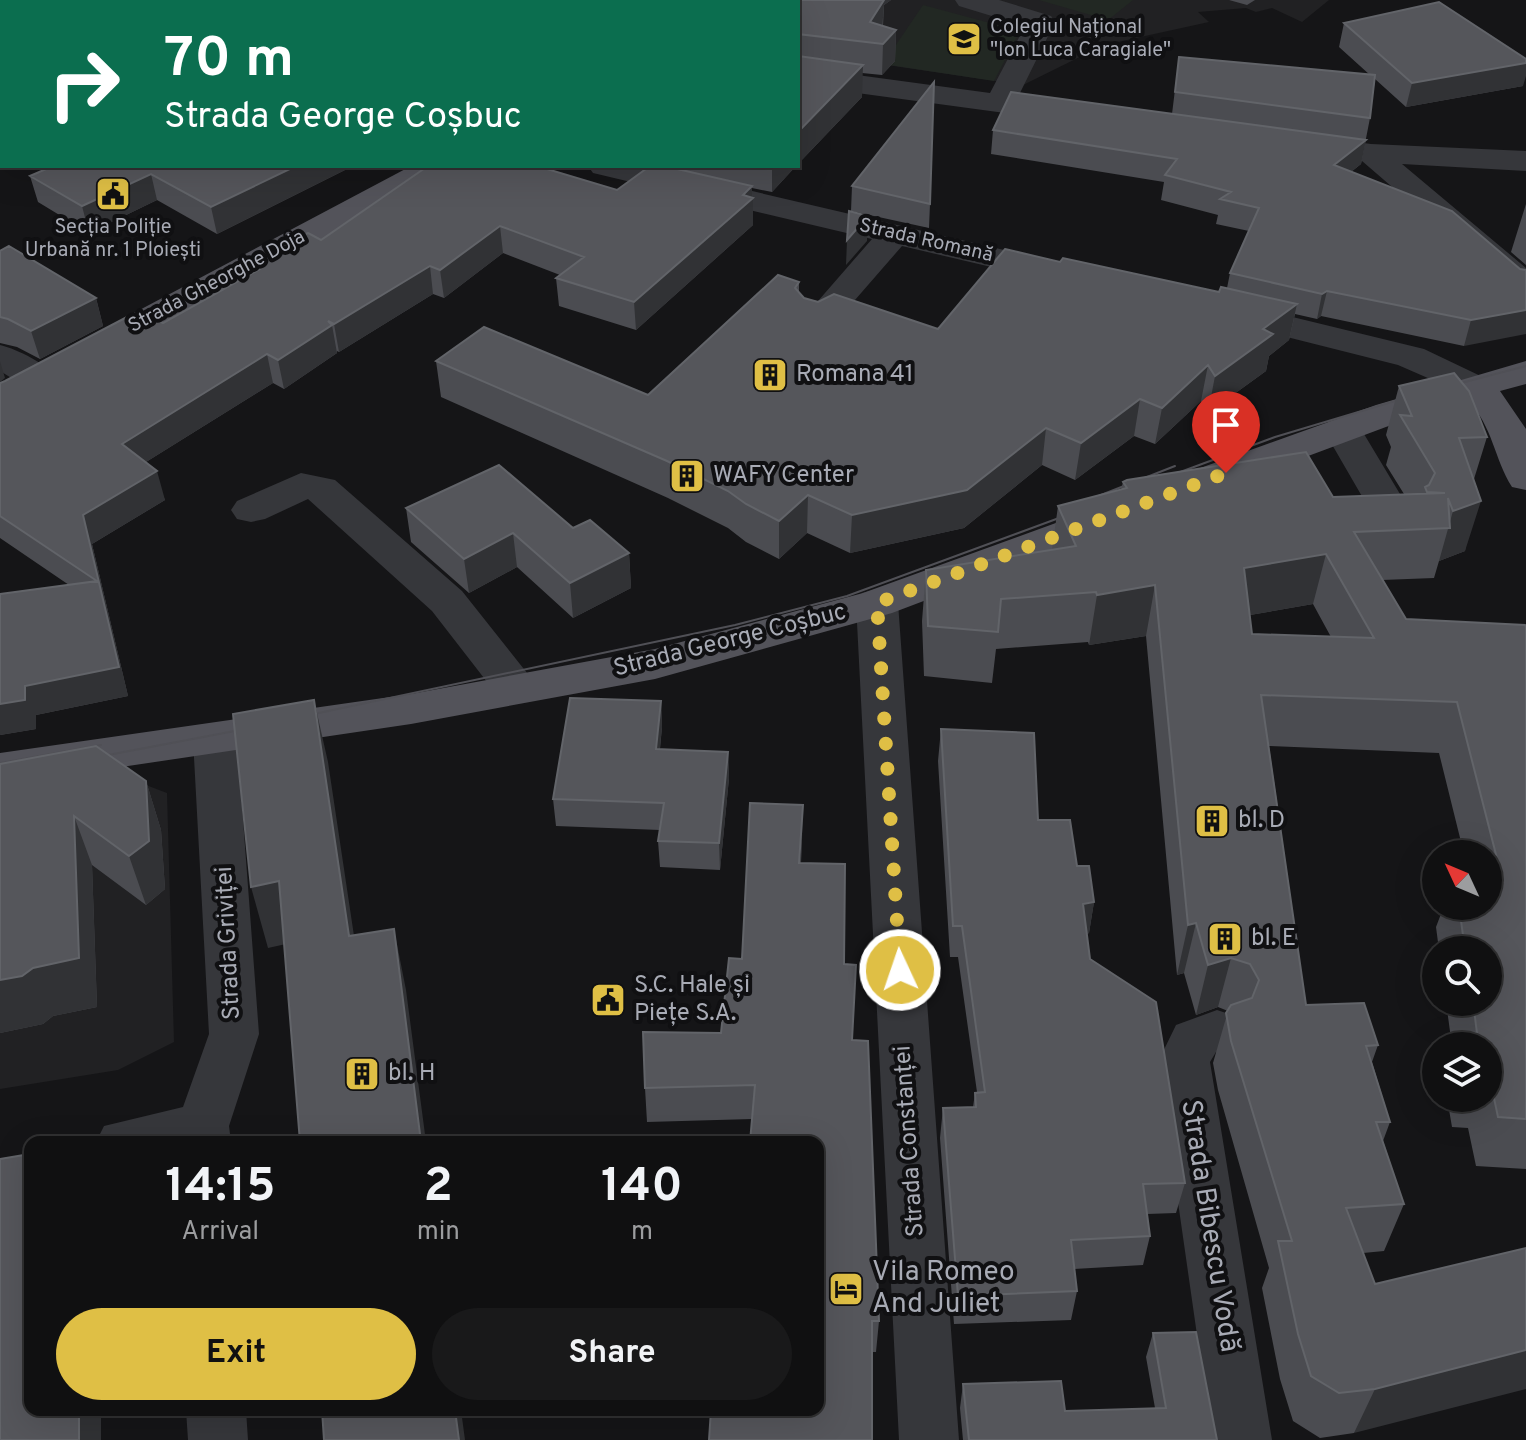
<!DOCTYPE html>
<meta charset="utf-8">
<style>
body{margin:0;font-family:Overpass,sans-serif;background:#19191a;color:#f1f3f6;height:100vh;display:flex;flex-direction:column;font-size:30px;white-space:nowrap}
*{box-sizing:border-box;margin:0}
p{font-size:26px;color:#9c9d9f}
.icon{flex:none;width:44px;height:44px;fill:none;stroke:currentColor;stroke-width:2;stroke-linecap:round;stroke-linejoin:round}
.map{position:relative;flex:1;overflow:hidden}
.sheet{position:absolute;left:24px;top:1136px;width:800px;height:280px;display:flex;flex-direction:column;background:#101011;border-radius:16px;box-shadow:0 8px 32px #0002,0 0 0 2px #303031}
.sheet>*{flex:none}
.banner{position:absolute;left:0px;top:0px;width:800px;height:168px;box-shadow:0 8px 32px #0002,0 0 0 2px #303031;background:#0b6e4f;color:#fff;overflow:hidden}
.needle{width:52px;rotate:314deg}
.buttons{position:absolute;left:1422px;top:840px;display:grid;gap:16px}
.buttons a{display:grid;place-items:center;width:80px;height:80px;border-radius:50%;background:#101011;box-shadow:0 8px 32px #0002,0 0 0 2px #303031;font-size:40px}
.pin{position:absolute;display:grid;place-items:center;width:68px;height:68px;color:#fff;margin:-82px -34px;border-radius:50% 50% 50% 0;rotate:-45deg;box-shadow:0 0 8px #0007}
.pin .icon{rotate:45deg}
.me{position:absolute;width:88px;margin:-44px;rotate:357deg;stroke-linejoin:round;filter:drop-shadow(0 0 6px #0008)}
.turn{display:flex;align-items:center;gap:28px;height:168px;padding:0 32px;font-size:36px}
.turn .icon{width:104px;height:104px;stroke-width:2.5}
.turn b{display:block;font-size:56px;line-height:68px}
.eta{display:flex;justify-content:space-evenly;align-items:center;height:136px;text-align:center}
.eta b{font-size:48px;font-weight:700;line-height:56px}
.button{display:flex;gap:16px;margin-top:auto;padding:16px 32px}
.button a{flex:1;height:92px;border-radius:48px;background:#dfbf45;color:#111;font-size:32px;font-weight:700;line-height:92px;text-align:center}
.button a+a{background:#19191a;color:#f1f3f6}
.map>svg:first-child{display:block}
.built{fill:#212123}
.green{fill:#222823}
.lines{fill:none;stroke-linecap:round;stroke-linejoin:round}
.minor{fill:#36373b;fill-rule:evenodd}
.major{fill:#53535a;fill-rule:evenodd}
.tram{stroke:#505056;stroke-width:2}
.wall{fill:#4b4c51;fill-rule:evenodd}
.shaded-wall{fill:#313235}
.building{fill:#55565b;stroke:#626469;stroke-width:2;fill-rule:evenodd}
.route{stroke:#dfbf45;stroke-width:14;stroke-dasharray:0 25.2}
.labels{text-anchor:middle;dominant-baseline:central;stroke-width:8;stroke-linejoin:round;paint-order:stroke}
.far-poi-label{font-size:20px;fill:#a8abb5;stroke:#101012;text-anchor:start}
.far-street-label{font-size:20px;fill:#a8abb5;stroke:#101012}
.poi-label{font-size:24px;fill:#a8abb5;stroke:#101012;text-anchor:start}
.street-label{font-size:24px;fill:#a8abb5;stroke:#101012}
.near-street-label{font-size:28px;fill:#a8abb5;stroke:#101012}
.near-poi-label{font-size:28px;fill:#a8abb5;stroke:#101012;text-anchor:start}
</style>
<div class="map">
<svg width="1526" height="1440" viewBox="0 0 1526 1440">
<rect width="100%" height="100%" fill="#151517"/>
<path class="built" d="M 791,0 L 1329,0 L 1302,22 L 1272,8 L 1256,12 L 1246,8 L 1198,12 L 1209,22 L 1104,45 L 1023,85 L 798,52 L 798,2 L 788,2 Z
M 112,772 L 167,793 L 174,1042 L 118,1070 L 0,1089 L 0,791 Z"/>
<path class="green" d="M 1039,0 L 1133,0 L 1108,20 Z
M 923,5 L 1020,31 L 994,81 L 883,64 Z"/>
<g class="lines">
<path class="minor" d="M 955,0 L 999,0 L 1051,16 L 1055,22 L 1018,97 L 1076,105 L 1080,112 L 1076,119 L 1065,121 L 798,85 L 798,67 L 990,93 L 1025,26 L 959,6 Z
M 1304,135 L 1371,144 L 1526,151 L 1526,171 L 1402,164 L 1526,268 L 1526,295 L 1514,292 L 1362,161 L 1293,151 L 1288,144 L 1293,137 Z
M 588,166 L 645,166 L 1055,262 L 1067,265 L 1072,272 L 1067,279 L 1055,282 L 902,246 L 828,331 L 816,335 L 804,331 L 798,324 L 872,239 L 593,173 Z
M 1235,303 L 1424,349 L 1489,380 L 1494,388 L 1489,396 L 1476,399 L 1398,365 L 1223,321 L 1217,314 L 1223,307 Z
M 0,345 C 19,350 46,363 57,379 L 52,387 C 31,392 18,382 0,371 Z
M 1342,418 L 1355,421 L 1361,429 L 1418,524 L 1412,533 L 1398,537 L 1384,533 L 1378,524 L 1323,429 L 1329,421 Z
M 301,473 L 335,480 L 462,591 L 531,678 L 538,689 L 531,700 L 516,704 L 501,700 L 432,611 L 308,499 L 265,519 L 251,522 L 237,519 L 231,510 L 237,501 Z
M 877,589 L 892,593 L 898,603 L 959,1440 L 899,1440 L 856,603 L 862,593 Z
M 215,723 L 231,728 L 237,739 L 259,1034 L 229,1126 L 231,1142 L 96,1142 L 104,1126 L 183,1107 L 209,1034 L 193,739 L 199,728 Z
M 1217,1010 L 1235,1016 L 1242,1031 L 1235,1046 L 1216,1052 L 1210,1062 L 1272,1440 L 1212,1440 L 1158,1062 L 1176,1025 Z
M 186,1410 L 246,1410 L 248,1440 L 188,1440 Z"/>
<path class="major" d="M 714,0 L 745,0 L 713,2 Z
M 411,166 L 451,166 L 446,173 L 13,407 L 0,410 L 0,384 Z
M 1526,361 L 1526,384 L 1500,391 L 1526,429 L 1526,490 L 1512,487 C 1494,459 1493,426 1468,401 L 1402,421 L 1220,489 L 1206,492 L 1192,489 L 1187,480 L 1192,471 L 1376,405 Z
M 1108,504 L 1122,508 L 1128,517 L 1122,526 L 892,613 L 655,679 L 411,724 L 0,785 L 0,753 L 411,694 L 655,649 L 863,593 Z"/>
<path class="tram" d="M 1442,388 L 1526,366
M 1164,478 L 1275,437 L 1415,395
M 1078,504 L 1175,466
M 295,718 L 735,625 L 847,596 L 1078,511
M 87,759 L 256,727
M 0,763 L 101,745"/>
</g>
<path class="wall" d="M 538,0 L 670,0 L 666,2 L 541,2 Z
M 731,0 L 891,0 L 884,5 L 883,26 L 896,30 L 895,61 L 882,75 L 862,73 L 862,97 L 798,164 L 798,2 L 731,2 Z
M 1229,0 L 1255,0 L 1247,5 Z
M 1344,23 L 1523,86 L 1406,107 L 1375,79 L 1370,118 L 1361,164 L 1351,172 L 1520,269 L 1464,346 L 1321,316 L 1317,319 L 1295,314 L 1289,340 L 1269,356 L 1266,371 L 1208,413 L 1201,401 L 1155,444 L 1134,436 L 1075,480 L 1042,465 L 964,528 L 850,553 L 807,533 L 779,559 L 746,542 L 728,528 L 668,498 L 441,397 L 436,361 L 648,395 L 799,282 L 799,292 L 804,298 L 938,329 L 1060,262 L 1219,292 L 1227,288 L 1230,273 L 1249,231 L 1216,224 L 1218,215 L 1161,200 L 1164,182 L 991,154 L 993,130 L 1172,114 L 1179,57 L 1370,75 L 1339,47 Z
M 53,166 L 353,166 L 217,234 L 157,200 L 89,233 L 38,202 L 30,176 Z
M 680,166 L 796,166 L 772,192 L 752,188 L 752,197 L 753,198 L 753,225 L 636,330 L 559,306 L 556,278 L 560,275 L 503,253 L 444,298 L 433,294 L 339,352 L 337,351 L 337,353 L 284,389 L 273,383 L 146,462 L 165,500 L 92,544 L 128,696 L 36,715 L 36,729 L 0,735 L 69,585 L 0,538 L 0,383 L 144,327 L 163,323 L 255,272 L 253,264 L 321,240 L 617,190 L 680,170 Z
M 852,186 L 930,204 L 929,228 L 851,211 Z
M 1526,204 L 1526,265 L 1511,252 Z
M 0,251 L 96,298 L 103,326 L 40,359 L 17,347 L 0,343 Z
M 1399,386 L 1487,437 L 1474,479 L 1465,551 L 1439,561 L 1434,578 L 1382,580 L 1406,619 L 1526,627 L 1526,1169 L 1476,1166 L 1468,1128 L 1452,1127 L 1447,1098 L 1488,1098 L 1488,1046 L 1452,1046 L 1446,1002 L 1488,1002 L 1488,950 L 1439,950 L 1436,927 L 1444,906 L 1488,906 L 1488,854 L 1464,854 L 1439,753 L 1269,746 L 1306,1005 L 1378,1045 L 1372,1062 L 1390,1122 L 1383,1141 L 1404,1204 L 1384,1251 L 1363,1253 L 1375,1284 L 1526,1248 L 1354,1433 L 1320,1438 L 1293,1421 L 1280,1379 L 1262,1288 L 1269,1268 L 1218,1090 L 1213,1063 L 1228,1011 L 1218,1007 L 1196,1015 L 1184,973 L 1177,975 L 1146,636 L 1089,645 L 1088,642 L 996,649 L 992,683 L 924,676 L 922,621 L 926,570 L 1052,550 L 1058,506 L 1121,490 L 1123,482 L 1333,497 L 1404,494 L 1386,465 L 1391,447 L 1386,435 ZM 1313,604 L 1331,637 L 1252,634 L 1250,615 Z
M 406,508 L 573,528 L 629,553 L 631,588 L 573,618 L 517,567 L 469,593 L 411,542 Z
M 661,701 L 662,727 L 660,749 L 728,752 L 729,778 L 720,870 L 660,867 L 658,841 L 660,830 L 556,826 L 553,799 Z
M 941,729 L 1038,820 L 1077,866 L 1094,902 L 1089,933 L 1087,934 L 1090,959 L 1185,1183 L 1176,1213 L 1147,1214 L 1150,1236 L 1143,1265 L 1074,1269 L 1077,1291 L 1071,1320 L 954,1324 L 940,1138 L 943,1108 L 973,1107 L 975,1093 L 977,1092 L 958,957 L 950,957 L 938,761 Z
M 0,764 L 146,781 L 161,830 L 165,889 L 146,905 L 92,865 L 97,1007 L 53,1016 L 43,1024 L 0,1033 Z
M 802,840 L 801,863 L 844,964 L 879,1321 L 876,1352 L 872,1352 L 818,1410 L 752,1119 L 647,1122 L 645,1088 L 721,1033 L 742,959 Z
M 1153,1333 L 1217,1440 L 963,1440 L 960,1408 L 963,1384 L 1065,1411 L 1155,1408 L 1146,1357 Z"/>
<path class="shaded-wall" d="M 210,0 L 295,0 L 289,2 L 204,2 Z
M 617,0 L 644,0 L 644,2 L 617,2 Z
M 649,0 L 670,0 L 666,2 L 649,2 Z
M 863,0 L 891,0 L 884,5 L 882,30 L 875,43 Z
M 2,1 L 2,32 L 0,33 L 0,2 Z
M 896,30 L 895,61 L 882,75 L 883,44 Z
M 1526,63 L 1526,76 L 1523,86 L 1406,107 L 1412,83 Z
M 863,65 L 862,97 L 798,164 L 798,132 Z
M 1366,140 L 1361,164 L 1329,189 L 1334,165 Z
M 296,166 L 353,166 L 217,234 L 211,207 Z
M 772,166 L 796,166 L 772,192 Z
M 151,174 L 157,200 L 89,233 L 82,206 Z
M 752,186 L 752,199 L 753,198 L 753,225 L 636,330 L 634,302 Z
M 868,216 L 867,241 L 846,265 L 847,240 Z
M 500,226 L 503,253 L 444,298 L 440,270 Z
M 430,266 L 433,294 L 339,352 L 334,324 Z
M 1327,291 L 1321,316 L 1317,319 L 1322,294 Z
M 96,298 L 103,326 L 40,359 L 31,331 Z
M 1297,304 L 1289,340 L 1269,356 L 1266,371 L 1208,413 L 1215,376 L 1263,329 Z
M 1526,310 L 1526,334 L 1464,346 L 1471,320 Z
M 332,325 L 337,353 L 284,389 L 278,360 Z
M 267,354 L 273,383 L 130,472 L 122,444 Z
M 0,361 L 5,378 L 0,382 Z
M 1208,365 L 1201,401 L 1155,444 L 1162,408 Z
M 1140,399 L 1134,436 L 1075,480 L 1081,443 Z
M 1046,428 L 1042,465 L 964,528 L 850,553 L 852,515 Z
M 157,471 L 165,500 L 92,544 L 128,696 L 36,715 L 36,729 L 0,735 L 0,704 L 25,686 L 119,667 L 83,515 Z
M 808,495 L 807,533 L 779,559 L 779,521 Z
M 1481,501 L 1465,551 L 1439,561 L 1453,511 Z
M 513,533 L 517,567 L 469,593 L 464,559 Z
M 629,553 L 631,588 L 573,618 L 570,583 Z
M 1326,554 L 1313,604 L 1233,618 L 1244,568 Z
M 1155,585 L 1146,636 L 1089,645 L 1097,595 Z
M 314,700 L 328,762 L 363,996 L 349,936 Z
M 661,701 L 662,727 L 657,775 L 656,749 Z
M 728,752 L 729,778 L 720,870 L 719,843 Z
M 146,781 L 161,830 L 165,889 L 146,905 L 129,856 Z
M 803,805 L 802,840 L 798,897 L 799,863 Z
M 74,816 L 92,865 L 97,1007 L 53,1016 L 43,1024 L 0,1033 L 0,980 Z
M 279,881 L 295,942 L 268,948 L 251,887 Z
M 1094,902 L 1089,933 L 1078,936 L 1083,904 Z
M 1196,923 L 1184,973 L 1177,975 L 1188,925 Z
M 394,929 L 406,990 L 426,1142 L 421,1142 Z
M 1231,958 L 1218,1007 L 1196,1015 L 1208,965 Z
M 1526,1350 L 1526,1389 L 1354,1433 L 1375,1389 Z
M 79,1410 L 101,1410 L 101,1440 L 79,1440 Z
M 455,1410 L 461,1410 L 465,1440 L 459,1440 Z"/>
<path class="building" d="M 0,0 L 210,0 L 204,2 L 0,2 Z
M 742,0 L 884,0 L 870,22 L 896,30 L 883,44 L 798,34 L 798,2 L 743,2 Z
M 1439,2 L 1526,59 L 1526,63 L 1412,83 L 1344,23 Z
M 798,56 L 863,65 L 798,132 Z
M 1179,57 L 1375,75 L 1370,118 L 1175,92 Z
M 934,82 L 930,204 L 852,186 Z
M 1011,92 L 1366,140 L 1334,165 L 1452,211 L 1520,269 L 1526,270 L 1526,310 L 1471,320 L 1327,291 L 1322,294 L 1230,273 L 1259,208 L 1220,199 L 1231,192 L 1165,175 L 1177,159 L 993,130 Z
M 53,166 L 296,166 L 211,207 L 151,174 L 82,206 L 30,176 Z
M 428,166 L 537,166 L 617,190 L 650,166 L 664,166 L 752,186 L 743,195 L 753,198 L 634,302 L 556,278 L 584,257 L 500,226 L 440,270 L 430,266 L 334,324 L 328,321 L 332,325 L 278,360 L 267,354 L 122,444 L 157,471 L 83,515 L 119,667 L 25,686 L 25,700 L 0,704 L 0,594 L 97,581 L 0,516 L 0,383 L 5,381 L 127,317 L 144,327 L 157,320 L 163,323 L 260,269 L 253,264 L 308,233 L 321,240 Z
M 849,211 L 868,216 L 847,240 Z
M 9,246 L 96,298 L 31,331 L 8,319 L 0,317 L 0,251 Z
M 1005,249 L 1060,262 L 1063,258 L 1219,292 L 1221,287 L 1297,304 L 1263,329 L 1273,334 L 1215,376 L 1208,365 L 1162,408 L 1140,399 L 1081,443 L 1046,428 L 967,490 L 852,515 L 808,495 L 779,521 L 746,504 L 728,491 L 667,461 L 436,361 L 484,327 L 648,395 L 778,275 L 799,282 L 795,288 L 804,298 L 818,302 L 834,294 L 938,329 Z
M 1454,373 L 1469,391 L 1487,437 L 1459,438 L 1481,501 L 1453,511 L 1448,498 L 1450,528 L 1354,532 L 1406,619 L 1525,625 L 1526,627 L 1526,1119 L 1498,1117 L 1490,1079 L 1488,1079 L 1488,1046 L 1467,1046 L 1464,1032 L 1477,1033 L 1473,1002 L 1488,1002 L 1488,950 L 1465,950 L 1459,906 L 1488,906 L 1488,881 L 1503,882 L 1457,702 L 1261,695 L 1306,1005 L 1364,1003 L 1378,1045 L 1366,1046 L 1390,1122 L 1376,1122 L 1404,1204 L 1346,1208 L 1375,1284 L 1526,1248 L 1526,1350 L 1375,1389 L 1339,1393 L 1311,1376 L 1298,1334 L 1278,1241 L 1292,1241 L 1231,1041 L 1226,1013 L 1231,1005 L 1252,998 L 1259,980 L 1250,964 L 1231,958 L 1208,965 L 1196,923 L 1188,925 L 1155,585 L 1097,595 L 1096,592 L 1001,599 L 998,632 L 928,626 L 926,570 L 1076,546 L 1058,506 L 1127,488 L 1123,482 L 1127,480 L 1306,452 L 1333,497 L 1445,493 L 1427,492 L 1425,487 L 1429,485 L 1435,473 L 1400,415 L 1412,416 L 1399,386 ZM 1326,554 L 1374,638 L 1252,634 L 1244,568 Z
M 499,465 L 573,528 L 590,520 L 629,553 L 570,583 L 513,533 L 464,559 L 406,508 Z
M 570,698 L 661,701 L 656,749 L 728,752 L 719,843 L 658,841 L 664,803 L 553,799 Z
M 314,700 L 349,936 L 394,929 L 421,1142 L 300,1142 L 279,881 L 251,887 L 233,714 Z
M 941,729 L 1034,733 L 1038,820 L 1070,820 L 1077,866 L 1089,866 L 1094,902 L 1083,904 L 1090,959 L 1156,1002 L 1185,1183 L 1143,1184 L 1150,1236 L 1071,1240 L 1077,1291 L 958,1296 L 943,1108 L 976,1107 L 975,1093 L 985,1092 L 962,926 L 953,926 Z
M 96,746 L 146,781 L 149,841 L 129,856 L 74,816 L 79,958 L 33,968 L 22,976 L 0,980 L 0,764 Z
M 750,803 L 803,805 L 799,863 L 845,864 L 844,964 L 856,965 L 852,1040 L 868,1041 L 879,1321 L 872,1321 L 872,1440 L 709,1440 L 711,1410 L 818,1410 L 818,1142 L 750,1142 L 755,1085 L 645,1088 L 643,1032 L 721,1033 L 729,958 L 742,959 Z
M 30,1154 L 30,1410 L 79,1410 L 79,1440 L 0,1440 L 0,1159 Z
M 1196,1332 L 1217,1440 L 969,1440 L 963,1384 L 1061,1381 L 1065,1411 L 1166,1408 L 1153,1333 Z
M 322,1410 L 455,1410 L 459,1440 L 324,1440 Z"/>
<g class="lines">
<path class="route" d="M 900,970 L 877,603 L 1226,473"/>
</g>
<defs>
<g id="school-square" transform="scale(1.8)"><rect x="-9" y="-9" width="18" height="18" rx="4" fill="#dfbf45" stroke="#101012"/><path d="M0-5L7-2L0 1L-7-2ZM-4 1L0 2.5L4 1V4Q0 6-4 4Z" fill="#111"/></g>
<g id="civic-square" transform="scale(1.8)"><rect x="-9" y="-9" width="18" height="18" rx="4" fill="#dfbf45" stroke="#101012"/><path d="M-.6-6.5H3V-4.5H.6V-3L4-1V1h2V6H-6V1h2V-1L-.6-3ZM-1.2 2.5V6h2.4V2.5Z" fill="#111"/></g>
<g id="building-square" transform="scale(1.8)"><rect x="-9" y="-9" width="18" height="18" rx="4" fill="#dfbf45" stroke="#101012"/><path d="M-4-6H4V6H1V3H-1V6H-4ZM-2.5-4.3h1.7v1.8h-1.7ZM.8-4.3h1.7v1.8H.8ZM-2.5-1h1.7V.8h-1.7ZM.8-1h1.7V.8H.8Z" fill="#111"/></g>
<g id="hotel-square" transform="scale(1.8)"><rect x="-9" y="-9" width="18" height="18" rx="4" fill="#dfbf45" stroke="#101012"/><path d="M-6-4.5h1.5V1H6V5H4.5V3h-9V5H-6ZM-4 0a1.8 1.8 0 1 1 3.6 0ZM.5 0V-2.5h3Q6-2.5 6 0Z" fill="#111"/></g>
</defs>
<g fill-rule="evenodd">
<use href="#school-square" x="964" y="39"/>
<use href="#civic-square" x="113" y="194"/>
<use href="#building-square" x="770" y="375"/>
<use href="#building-square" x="687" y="476"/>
<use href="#building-square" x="1212" y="821"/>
<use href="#building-square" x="1225" y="939"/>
<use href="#civic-square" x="608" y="1000"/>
<use href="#building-square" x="362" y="1074"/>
<use href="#hotel-square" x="846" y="1289"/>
</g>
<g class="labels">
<g class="far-poi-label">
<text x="990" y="28">Colegiul Național<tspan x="990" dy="23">"Ion Luca Caragiale"</tspan></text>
<text x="113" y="228" text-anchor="middle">Secția Poliție<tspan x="113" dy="23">Urbană nr. 1 Ploiești</tspan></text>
</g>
<g class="far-street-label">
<text transform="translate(926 241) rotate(13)">Strada Romană</text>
<text transform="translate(217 282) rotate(-28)">Strada Gheorghe Doja</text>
</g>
<g class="poi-label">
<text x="796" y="375">Romana 41</text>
<text x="713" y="476">WAFY Center</text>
<text x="1238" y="821">bl. D</text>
<text x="1251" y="939">bl. E</text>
<text x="634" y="986">S.C. Hale și<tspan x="634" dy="28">Piețe S.A.</tspan></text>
<text x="388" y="1074">bl. H</text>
</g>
<g class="street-label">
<text transform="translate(730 641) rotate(-14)">Strada George Coșbuc</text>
<text transform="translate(229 943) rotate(-93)">Strada Griviței</text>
<text transform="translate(910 1141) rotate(-94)">Strada Constanței</text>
</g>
<g class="near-street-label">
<text transform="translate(1209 1226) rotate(81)">Strada Bibescu Vodă</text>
</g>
<g class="near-poi-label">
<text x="872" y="1273">Vila Romeo<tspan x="872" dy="32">And Juliet</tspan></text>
</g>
</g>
</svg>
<div class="buttons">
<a><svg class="needle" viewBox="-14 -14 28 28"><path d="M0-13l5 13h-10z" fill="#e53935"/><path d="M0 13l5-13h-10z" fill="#9c9d9f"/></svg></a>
<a><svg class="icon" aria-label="search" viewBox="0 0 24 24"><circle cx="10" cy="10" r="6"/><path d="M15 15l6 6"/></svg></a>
<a><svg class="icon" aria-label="layers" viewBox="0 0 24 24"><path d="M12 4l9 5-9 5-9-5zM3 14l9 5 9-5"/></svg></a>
</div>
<div class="pin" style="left:1226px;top:473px;background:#d93025"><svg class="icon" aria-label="arrive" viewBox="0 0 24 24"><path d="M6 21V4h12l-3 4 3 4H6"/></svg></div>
<svg class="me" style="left:900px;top:970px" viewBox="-20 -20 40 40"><circle r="17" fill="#dfbf45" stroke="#fff" stroke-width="3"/><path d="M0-11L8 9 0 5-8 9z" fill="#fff"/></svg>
<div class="banner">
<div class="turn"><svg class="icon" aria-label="right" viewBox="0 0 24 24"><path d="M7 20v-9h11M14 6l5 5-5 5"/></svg><div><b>70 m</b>Strada George Coșbuc</div></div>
</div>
<section class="sheet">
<div class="eta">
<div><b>14:15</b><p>Arrival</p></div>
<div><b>2</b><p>min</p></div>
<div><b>140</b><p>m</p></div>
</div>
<div class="button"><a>Exit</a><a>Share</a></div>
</section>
</div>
